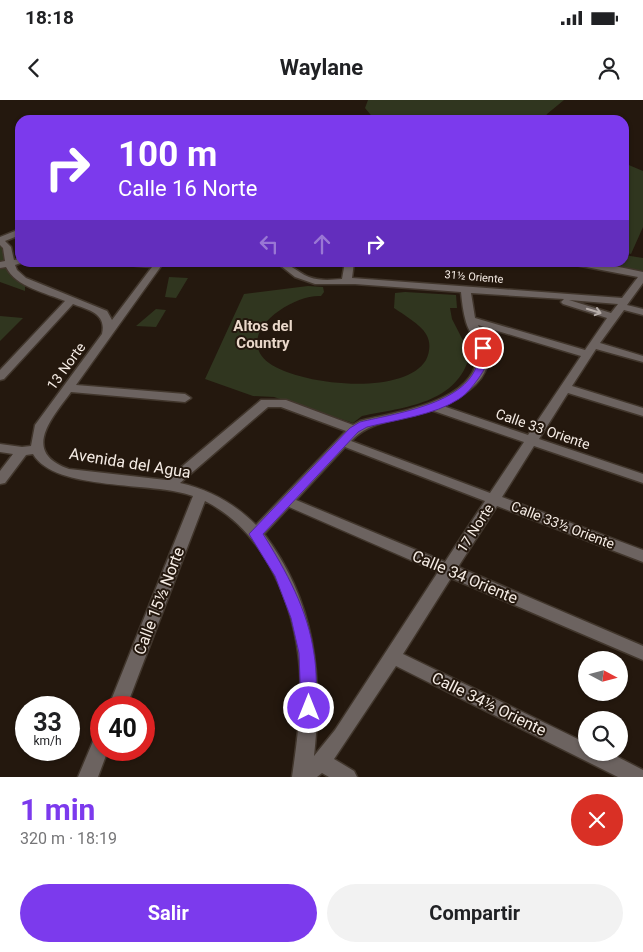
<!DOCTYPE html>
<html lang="es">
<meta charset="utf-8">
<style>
body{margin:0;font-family:Roboto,sans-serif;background:#f2f2f2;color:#202124;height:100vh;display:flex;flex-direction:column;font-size:19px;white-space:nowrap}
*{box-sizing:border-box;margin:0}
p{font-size:16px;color:#757577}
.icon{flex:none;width:28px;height:28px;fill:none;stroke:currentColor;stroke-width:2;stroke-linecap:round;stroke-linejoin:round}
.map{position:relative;height:677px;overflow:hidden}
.sheet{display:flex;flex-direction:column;background:#fff;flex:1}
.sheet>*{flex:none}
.top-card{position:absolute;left:15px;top:15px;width:614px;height:152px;border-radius:15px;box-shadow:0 1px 4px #0004;background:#7c3aed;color:#fff;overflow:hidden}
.needle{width:32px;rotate:97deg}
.buttons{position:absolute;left:578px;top:551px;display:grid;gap:10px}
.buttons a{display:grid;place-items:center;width:50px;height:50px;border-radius:50%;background:#fff;box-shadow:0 1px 4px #0004;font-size:25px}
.speed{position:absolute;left:15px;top:596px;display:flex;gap:10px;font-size:25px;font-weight:700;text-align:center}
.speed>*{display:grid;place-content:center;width:65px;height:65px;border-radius:50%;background:#fff;box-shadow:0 1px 4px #0004;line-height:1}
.speed small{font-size:12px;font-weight:400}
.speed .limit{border:8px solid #d22;background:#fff;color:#111}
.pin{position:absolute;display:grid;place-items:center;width:42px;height:42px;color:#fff;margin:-21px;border:2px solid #fff;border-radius:50%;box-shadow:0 1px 5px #0007}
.me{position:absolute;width:55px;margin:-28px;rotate:0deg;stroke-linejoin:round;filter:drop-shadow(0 0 4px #0008)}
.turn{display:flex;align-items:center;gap:18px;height:105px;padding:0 20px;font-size:22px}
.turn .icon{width:65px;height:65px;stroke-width:2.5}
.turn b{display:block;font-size:35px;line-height:42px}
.lanes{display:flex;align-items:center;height:48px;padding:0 20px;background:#0003;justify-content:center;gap:25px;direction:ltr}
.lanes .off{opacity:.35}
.round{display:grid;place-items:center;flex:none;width:52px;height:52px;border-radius:26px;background:#f2f2f2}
.overview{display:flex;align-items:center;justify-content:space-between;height:85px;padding:0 20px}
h1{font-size:30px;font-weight:700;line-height:38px;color:#7c3aed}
.primary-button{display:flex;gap:10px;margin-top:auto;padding:10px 20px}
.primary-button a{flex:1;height:58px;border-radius:30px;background:#7c3aed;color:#fff;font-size:20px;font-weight:700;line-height:58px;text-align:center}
.primary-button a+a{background:#f2f2f2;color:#202124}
.status{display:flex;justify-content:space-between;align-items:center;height:35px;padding:0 25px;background:#fff;direction:ltr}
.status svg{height:14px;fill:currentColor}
header{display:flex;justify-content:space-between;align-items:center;height:65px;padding:0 20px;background:#fff;font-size:22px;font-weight:700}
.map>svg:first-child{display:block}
.green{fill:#30361f}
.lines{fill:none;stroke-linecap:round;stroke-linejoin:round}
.minor-casing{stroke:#41362c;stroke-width:3}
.minor{fill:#6c6360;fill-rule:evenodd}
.oneway{stroke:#b7aea9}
.route{fill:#7c3aed;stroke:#51269a}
.labels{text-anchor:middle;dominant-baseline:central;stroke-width:4;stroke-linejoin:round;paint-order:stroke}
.far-street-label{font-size:11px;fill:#f5ece5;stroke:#24180e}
.street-label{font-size:14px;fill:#f5ece5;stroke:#24180e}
.neighbourhood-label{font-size:15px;font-weight:bold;fill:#ead8ca;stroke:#24180e}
.near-street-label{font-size:16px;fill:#f5ece5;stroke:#24180e}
</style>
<div class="status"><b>18:18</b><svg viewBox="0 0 49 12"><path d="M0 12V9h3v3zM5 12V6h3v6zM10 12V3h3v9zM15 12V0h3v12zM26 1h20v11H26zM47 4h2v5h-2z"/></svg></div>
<header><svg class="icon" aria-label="back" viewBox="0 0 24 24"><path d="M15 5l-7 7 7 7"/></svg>Waylane<svg class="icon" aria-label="person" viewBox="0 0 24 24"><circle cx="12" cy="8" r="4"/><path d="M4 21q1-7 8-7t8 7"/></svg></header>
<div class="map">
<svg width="643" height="677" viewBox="0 0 643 677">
<rect width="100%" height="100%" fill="#24180e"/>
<path class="green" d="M 368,0 L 564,0 L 547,14 L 544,20 L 375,20 L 365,8 Z
M 624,63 L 643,71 L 643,127 L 631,154 L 624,152 Z
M 0,142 C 13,165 0,168 25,186 L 25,191 L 0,182 Z
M 624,155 L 643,158 L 643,171 L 602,163 L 624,162 Z
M 169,177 L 188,178 L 176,198 L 165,197 Z
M 308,186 L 323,187 L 324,192 L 321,196 C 291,194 232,235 269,263 C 299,285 404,297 426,260 C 430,252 431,242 426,234 C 420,224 404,215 394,208 L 395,193 L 405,192 L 456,195 L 457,208 L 450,208 L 452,219 L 470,254 C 458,304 405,307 362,316 L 353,323 L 274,297 L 253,296 L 205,279 L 244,194 Z
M 156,209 L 166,210 L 156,227 L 136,226 Z
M 0,216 L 23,218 L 0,241 Z"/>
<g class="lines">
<g class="minor-casing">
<path id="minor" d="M 20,129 L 20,135 L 5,141 L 11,147 L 14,160 L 20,159 L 20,162 L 24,162 L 15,165 L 17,170 L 26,178 L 107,211 L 112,220 L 152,167 L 127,165 L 123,162 L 164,162 L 76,285 L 185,294 L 191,298 L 185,302 L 71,292 C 53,317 20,352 69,369 L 166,380 L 261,300 L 286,300 L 353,325 L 360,321 C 395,312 482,302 477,250 C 476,240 469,232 466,222 C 463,212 462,202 461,192 L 355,184 L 315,184 L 295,177 L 276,162 C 290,162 296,172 309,177 C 320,181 331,180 342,179 L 345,162 L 354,162 L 352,178 L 622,198 L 638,177 L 560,162 L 600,163 L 643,172 L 643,183 L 627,205 L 643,209 L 643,215 L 624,210 L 600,243 L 643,256 L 643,262 L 596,249 L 572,286 L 643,308 L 643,316 L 568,293 L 539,339 L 643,374 L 643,383 L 534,346 L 502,397 L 643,450 L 643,462 L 497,406 L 458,467 L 643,546 L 643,560 L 451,478 L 403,554 L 586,643 L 586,652 L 608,652 L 643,670 L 643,677 L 618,677 L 396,566 L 334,659 L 354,671 L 357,677 L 329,677 L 322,673 L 317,677 L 292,677 C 297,642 302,606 300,570 C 295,505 266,432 205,401 L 126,608 L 108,608 L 193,396 C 153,381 55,392 33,354 L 26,355 L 5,383 L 0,384 L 0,371 L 13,354 L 0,352 L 0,344 L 22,347 L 31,346 L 35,325 L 102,234 C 107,213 88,210 73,204 L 4,279 L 0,280 L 0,270 L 65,201 C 46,193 16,187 6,167 L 0,168 L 0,162 L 5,161 L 3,148 L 0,145 L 0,137 ZM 471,193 L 564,199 L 561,202 L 563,204 L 607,218 L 585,250 L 475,218 ZM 569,200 L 618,204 L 611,213 ZM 478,225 L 581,256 L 528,335 L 443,306 C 465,295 492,279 488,250 C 487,241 482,233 478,225 ZM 268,307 L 281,307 L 346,331 L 256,425 C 234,403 210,390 180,383 ZM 431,310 L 524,342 L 490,393 L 351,341 C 371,319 405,320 431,310 ZM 345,347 L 485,401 L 445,462 L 296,400 ZM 289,407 L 438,472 L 335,630 L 314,656 C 323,576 315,501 264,434 Z
M 101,637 L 101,650 L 108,650 L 98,677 L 78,677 L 94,639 Z"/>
</g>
<use href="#minor" class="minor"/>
</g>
<defs><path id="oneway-shaft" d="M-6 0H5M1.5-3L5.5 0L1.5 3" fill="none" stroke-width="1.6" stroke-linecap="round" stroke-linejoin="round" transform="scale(1.25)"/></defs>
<use class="oneway" href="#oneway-shaft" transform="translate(594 211) rotate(17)"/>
<path class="route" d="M 483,245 L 488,248 C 490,260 485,269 478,279 C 472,287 467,294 459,299 C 435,315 395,320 367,327 L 358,332 L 263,434 C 286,471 308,510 314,554 C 317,571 316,590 317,608 L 315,613 L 309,615 L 303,613 L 301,608 L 299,553 L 291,518 L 275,476 L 249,434 L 350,328 L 360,322 C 396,313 485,302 478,248 Z"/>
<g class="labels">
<g class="far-street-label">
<text transform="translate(474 177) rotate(5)">31½ Oriente</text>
</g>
<g class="street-label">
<text transform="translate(66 266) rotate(-54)">13 Norte</text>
<text transform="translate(543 329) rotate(19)">Calle 33 Oriente</text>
<text transform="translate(563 425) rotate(21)">Calle 33½ Oriente</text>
<text transform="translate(475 428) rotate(-57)">17 Norte</text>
</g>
<g class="neighbourhood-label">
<text x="263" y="226">Altos del<tspan x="263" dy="17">Country</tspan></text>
</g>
<g class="near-street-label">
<text transform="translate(130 363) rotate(9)">Avenida del Agua</text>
<text transform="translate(465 477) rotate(23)">Calle 34 Oriente</text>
<text transform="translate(159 501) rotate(-69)">Calle 15½ Norte</text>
<text transform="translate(489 604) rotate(26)">Calle 34½ Oriente</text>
</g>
</g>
</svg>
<div class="buttons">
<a><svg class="needle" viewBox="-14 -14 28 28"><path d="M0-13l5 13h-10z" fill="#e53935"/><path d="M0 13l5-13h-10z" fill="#757577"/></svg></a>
<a><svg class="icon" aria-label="search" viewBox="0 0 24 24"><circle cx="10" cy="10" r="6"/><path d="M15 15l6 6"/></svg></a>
</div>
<div class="speed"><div>33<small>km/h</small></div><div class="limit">40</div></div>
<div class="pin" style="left:483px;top:248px;background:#d93025"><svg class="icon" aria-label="arrive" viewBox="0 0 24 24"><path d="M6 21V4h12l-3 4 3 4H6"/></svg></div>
<svg class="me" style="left:309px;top:608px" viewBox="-20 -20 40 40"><circle r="17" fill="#7c3aed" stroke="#fff" stroke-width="3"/><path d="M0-11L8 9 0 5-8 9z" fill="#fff"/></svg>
<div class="top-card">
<div class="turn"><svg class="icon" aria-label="right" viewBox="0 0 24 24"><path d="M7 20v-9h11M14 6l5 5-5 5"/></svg><div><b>100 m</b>Calle 16 Norte</div></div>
<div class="lanes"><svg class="icon off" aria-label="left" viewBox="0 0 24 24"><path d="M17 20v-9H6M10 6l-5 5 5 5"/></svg><svg class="icon off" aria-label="ahead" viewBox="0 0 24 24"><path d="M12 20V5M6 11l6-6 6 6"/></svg><svg class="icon" aria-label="right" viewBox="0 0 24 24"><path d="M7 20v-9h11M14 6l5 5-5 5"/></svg></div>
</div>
</div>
<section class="sheet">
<div class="overview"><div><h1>1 min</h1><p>320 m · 18:19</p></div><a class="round" style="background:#d93025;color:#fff"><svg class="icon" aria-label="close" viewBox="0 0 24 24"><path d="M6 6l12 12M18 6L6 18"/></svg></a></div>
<div class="primary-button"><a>Salir</a><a>Compartir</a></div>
</section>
